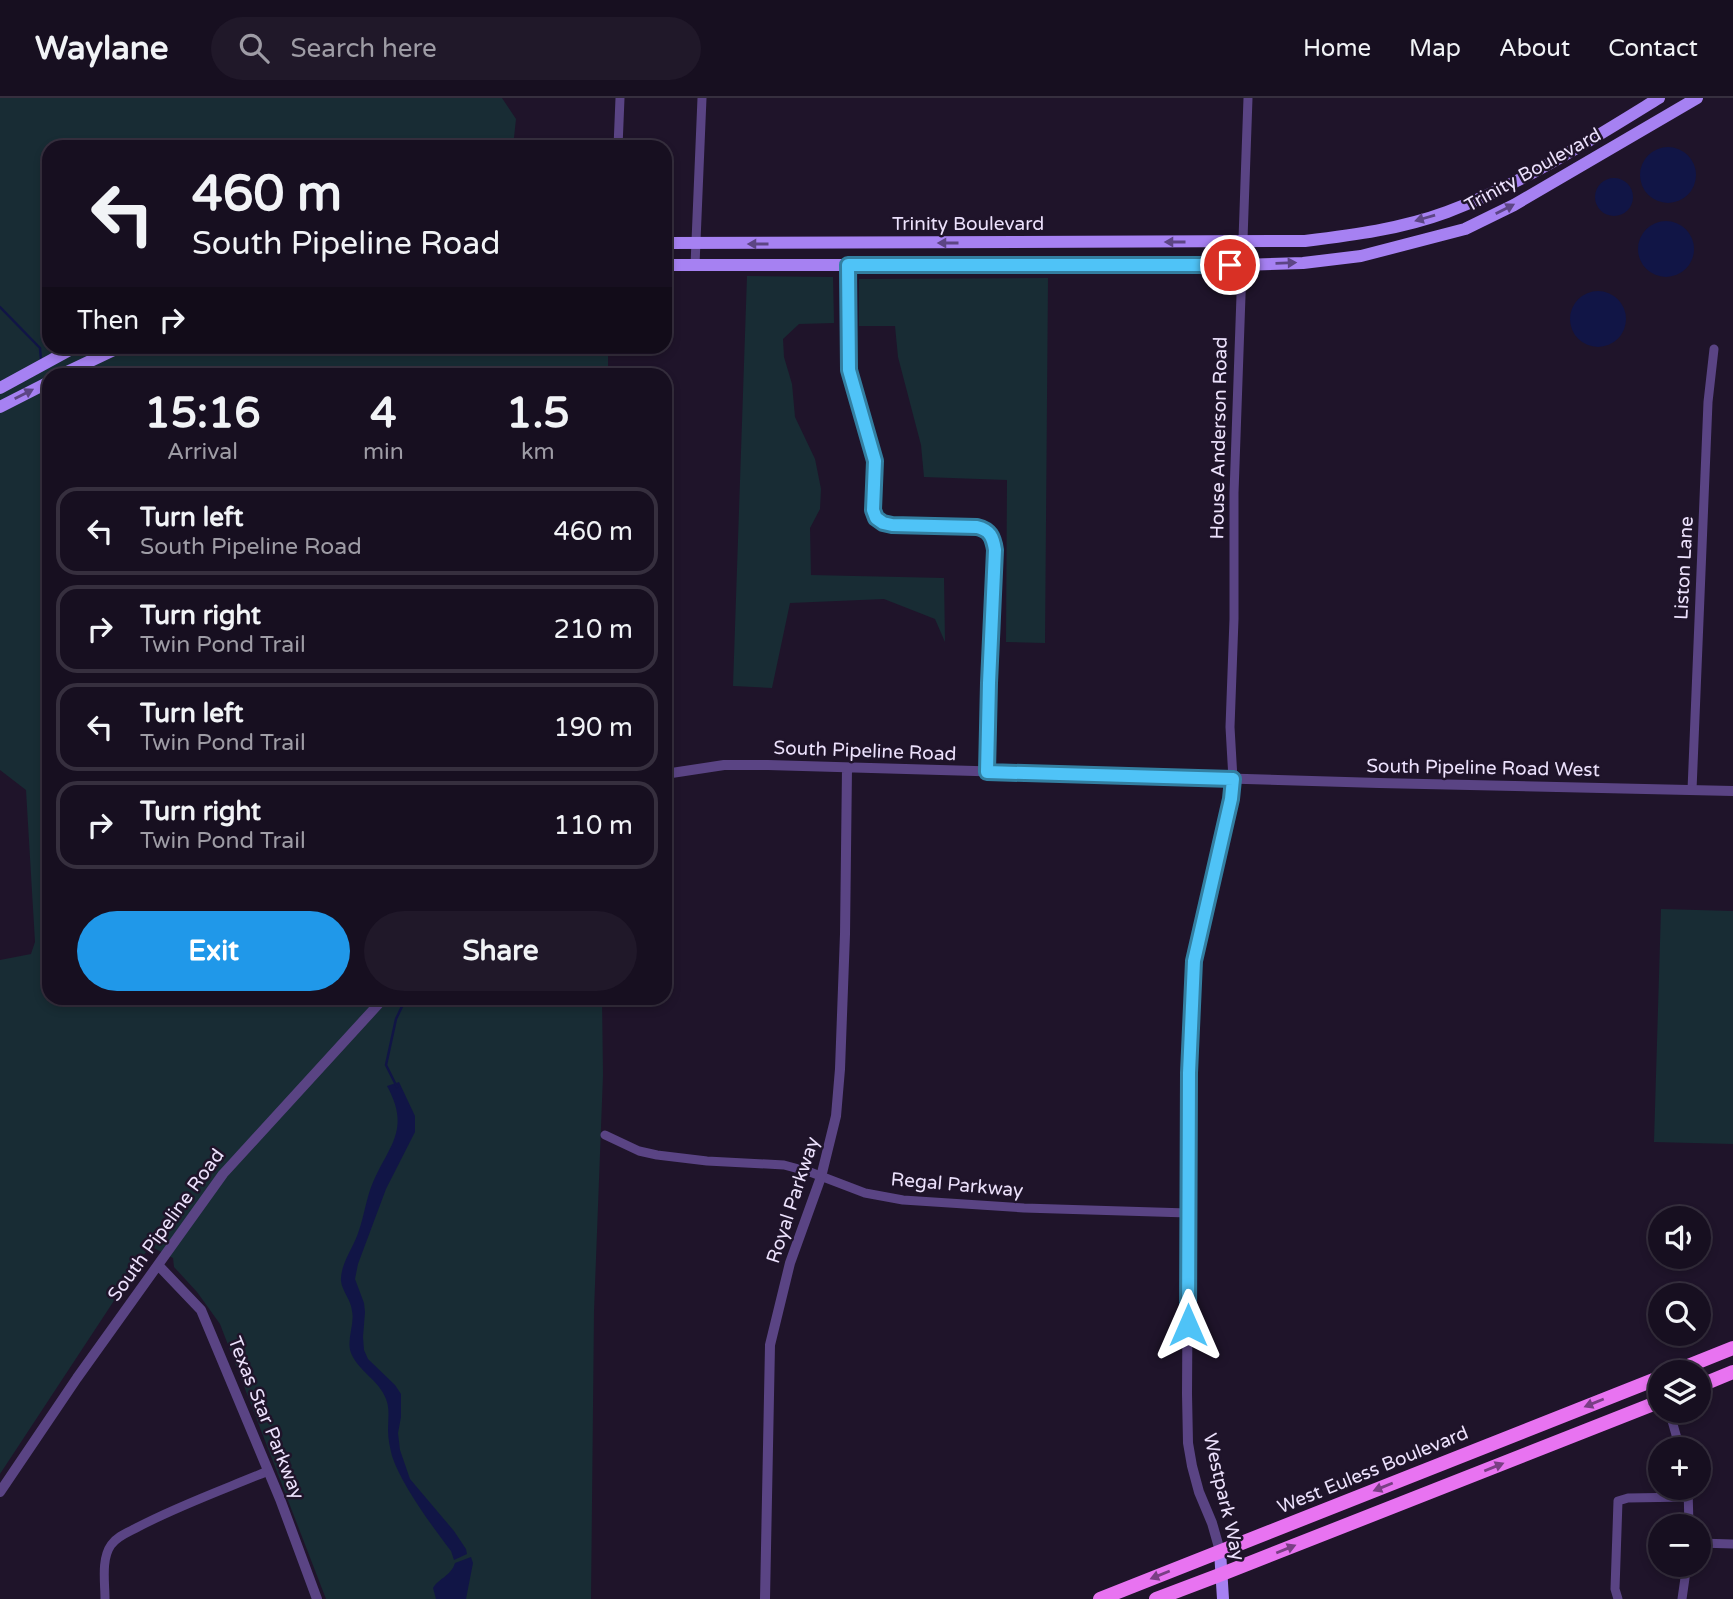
<!DOCTYPE html>
<meta charset="utf-8">
<style>
body{margin:0;font-family:"Varela Round",sans-serif;background:#201829;color:#f1f3f6;height:100vh;display:flex;flex-direction:column;font-size:26px;white-space:nowrap}
*{box-sizing:border-box;margin:0}
p{font-size:23px;color:#9e9ca5}
.icon{flex:none;width:38px;height:38px;fill:none;stroke:currentColor;stroke-width:2;stroke-linecap:round;stroke-linejoin:round}
.map{position:relative;flex:1;overflow:hidden}
.side{position:absolute;left:42px;top:270px;width:630px;height:637px;display:flex;flex-direction:column;background:#170f20;border-radius:21px;box-shadow:0 4px 10px #0003,0 0 0 2px #362f3e}
.side>*{flex:none}
.top-card{position:absolute;left:42px;top:42px;width:630px;height:214px;border-radius:21px;box-shadow:0 4px 10px #0003,0 0 0 2px #362f3e;background:#170f20;color:#f1f3f6;overflow:hidden}
.tools{position:absolute;left:1648px;top:1108px;display:grid;gap:14px}
.tools a{display:grid;place-items:center;width:63px;height:63px;border-radius:50%;background:#170f20;box-shadow:0 4px 10px #0003,0 0 0 2px #362f3e;font-size:35px}
.pin{position:absolute;display:grid;place-items:center;width:60px;height:60px;color:#fff;margin:-30px;border:4px solid #fff;border-radius:50%;box-shadow:0 2px 7px #0007}
.me{position:absolute;width:77px;margin:-38px;rotate:0deg;stroke-linejoin:round;filter:drop-shadow(0 0 5px #0008)}
.turn{display:flex;align-items:center;gap:24px;height:147px;padding:0 35px;font-size:32px}
.turn .icon{width:91px;height:91px;stroke-width:2.5}
.turn b{display:block;font-size:49px;line-height:60px}
.then{display:flex;align-items:center;height:66px;padding:0 35px;background:#0003;gap:14px;font-size:26px}
.eta{display:flex;justify-content:space-evenly;align-items:center;height:119px;text-align:center}
.eta b{font-size:42px;font-weight:700;line-height:49px}
.action{display:flex;gap:14px;margin-top:auto;padding:14px 35px}
.action a{flex:1;height:80px;border-radius:42px;background:#2098e9;color:#fff;font-size:28px;font-weight:700;line-height:80px;text-align:center}
.action a+a{background:#201829;color:#f1f3f6}
ul{padding:0;list-style:none}
li{display:flex;align-items:center;gap:21px;height:88px;margin:0 14px 10px;padding:0 21px;border:4px solid #362f3e;border-radius:21px}
li div{flex:1}
li b{display:block;font-size:26px}
li em{font-style:normal}
header{display:flex;align-items:center;gap:42px;box-sizing:border-box;height:98px;padding:0 35px;background:#170f20;border-bottom:2px solid #362f3e}
header strong{font-size:33px}
nav{display:flex;gap:38px;margin-inline-start:auto;font-size:24px}
.search{width:490px;height:63px;background:#201829;display:flex;align-items:center;gap:18px;box-sizing:border-box;padding:0 24px;border-radius:38px;color:#9e9ca5;font-size:26px}
.map>svg:first-child{display:block}
.green{fill:#182c34}
.water{fill:#111546}
.lines{fill:none;stroke-linecap:round;stroke-linejoin:round}
.stream{stroke:#111546;stroke-width:2.5}
.minor{stroke:#5a4484;stroke-width:9}
.tertiary{stroke:#5a4484;stroke-width:10}
.secondary{stroke:#a681f2;stroke-width:12}
.primary{stroke:#e873f1;stroke-width:14}
.oneway{fill:#5c4584}
.oneway2{fill:#793f84}
.route-casing{stroke:#337fa1;stroke-width:18}
.route{stroke:#4fc3f7;stroke-width:12}
.labels{text-anchor:middle;dominant-baseline:central;stroke-width:5;stroke-linejoin:round;paint-order:stroke}
.street-label{font-size:19px;fill:#ece1fc;stroke:#1f142a}
</style>
<header>
<strong>Waylane</strong>
<div class="search"><svg class="icon" aria-label="search" viewBox="0 0 24 24"><circle cx="10" cy="10" r="6"/><path d="M15 15l6 6"/></svg>Search here</div>
<nav><a>Home</a><a>Map</a><a>About</a><a>Contact</a></nav>
</header>
<div class="map">
<svg width="1733" height="1501" viewBox="0 0 1733 1501">
<rect width="100%" height="100%" fill="#1f142a"/>
<path class="green" d="M 0,0 L 502,0 L 516,21 L 513,49 L 49,49 L 49,248 L 608,249 L 608,276 L 49,276 L 49,900 L 602,900 L 603,977 L 594,1213 L 591,1501 L 326,1501 L 220,1226 L 197,1194 L 174,1169 L 173,1160 L 150,1148 L 0,1376 L 0,862 L 31,856 L 35,844 L 26,692 L 0,672 Z
M 747,178 L 833,179 L 834,225 L 799,226 L 783,241 L 784,259 L 792,286 L 795,319 L 815,361 L 821,391 L 820,411 L 810,430 L 811,477 L 944,480 L 945,544 L 935,521 L 884,501 L 790,505 L 772,590 L 733,588 Z
M 1048,180 L 1045,545 L 1006,544 L 1007,382 L 924,379 L 921,347 L 898,259 L 895,228 L 859,228 L 859,181 Z
M 1661,811 L 1733,813 L 1733,1046 L 1654,1044 Z"/>
<path class="water" d="M1640 77a28 28 0 1 1 56 0a28 28 0 1 1-56 0Z
M1595 99a19 19 0 1 1 38 0a19 19 0 1 1-38 0Z
M1638 151a28 28 0 1 1 56 0a28 28 0 1 1-56 0Z
M1570 221a28 28 0 1 1 56 0a28 28 0 1 1-56 0Z
M 399,984 L 415,1018 L 415,1034 L 386,1091 L 358,1166 L 355,1181 L 364,1205 L 365,1214 L 363,1239 L 364,1252 L 368,1261 L 395,1287 L 401,1296 L 401,1319 L 398,1335 L 400,1352 L 410,1381 L 454,1433 L 466,1451 L 467,1456 L 454,1462 L 451,1453 C 432,1428 402,1388 392,1358 C 390,1350 388,1341 388,1332 C 388,1322 390,1311 386,1301 C 379,1282 358,1273 351,1255 C 346,1242 355,1226 352,1213 C 351,1202 342,1193 341,1183 C 340,1168 352,1151 357,1138 C 363,1123 365,1107 370,1092 C 385,1050 413,1035 387,988 Z
M 471,1459 L 473,1465 L 466,1501 L 436,1501 L 433,1490 C 439,1480 451,1478 455,1465 Z"/>
<g class="lines">
<path class="stream" d="M 0,209 L 40,250 L 41,262
M 42,293 L 42,307 L 49,309
M 397,989 L 386,967 L 396,921 L 406,900"/>
<path class="minor" d="M 618,49 L 620,0
M 695,167 L 702,0
M 848,167 L 849,272 L 873,354 C 876,371 867,410 877,421 C 881,426 887,426 893,427 L 977,429 C 990,432 993,439 995,452 L 989,585 L 987,674
M 1233,681 L 1230,629 L 1234,521 L 1234,395 L 1248,0
M 1692,692 L 1708,304 L 1714,251
M 605,1037 L 639,1053 L 657,1057 L 707,1063 L 784,1067 L 810,1074 L 865,1095 L 903,1102 L 1024,1110 L 1188,1115
M 1669,1312 L 1680,1351
M 1688,1390 L 1689,1428
M 1699,1445 L 1733,1446
M 105,1501 C 105,1485 101,1461 111,1447 C 117,1438 129,1434 138,1429 C 180,1407 225,1391 268,1373
M 1618,1501 L 1615,1491 L 1618,1403 L 1628,1400 L 1689,1399
M 1682,1501 L 1687,1466"/>
<path class="tertiary" d="M 665,676 L 724,667 L 768,667 L 1379,685 L 1733,693
M 158,1167 L 201,1212 L 280,1401 L 317,1501
M 0,1394 L 77,1280 L 223,1076 L 384,900
M 1220,1453 L 1212,1425 L 1199,1394 L 1192,1368 L 1188,1345 L 1187,1296 L 1189,975 L 1194,863 L 1231,701 L 1233,681
M 765,1501 L 770,1247 L 790,1165 L 821,1079 L 836,1018 L 840,971 L 845,836 L 847,670"/>
<path class="secondary" d="M 665,145 L 1305,143 C 1353,137 1401,131 1447,114 C 1522,86 1591,42 1659,0
M 665,167 L 1241,167 L 1303,165 L 1361,158 L 1465,131 L 1514,107 L 1697,0
M 63,276 L 122,248
M 0,290 L 77,248
M 0,309 L 49,284
M 1220,1453 L 1223,1501"/>
<path class="primary" d="M 1673,1274 L 1733,1250
M 1699,1288 L 1733,1274
M 1100,1501 L 1661,1279
M 1156,1501 L 1222,1476 L 1661,1303"/>
</g>
<defs><path id="oneway-solid" d="M-6-.8H1V-3.2L6.5 0L1 3.2V.8H-6Z" transform="scale(1.75)"/></defs>
<g class="oneway">
<use href="#oneway-solid" transform="translate(1505 111) rotate(-27)"/>
<use href="#oneway-solid" transform="translate(1425 120) rotate(164)"/>
<use href="#oneway-solid" transform="translate(1175 144) rotate(180)"/>
<use href="#oneway-solid" transform="translate(948 145) rotate(180)"/>
<use href="#oneway-solid" transform="translate(758 146) rotate(180)"/>
<use href="#oneway-solid" transform="translate(1286 165) rotate(-2)"/>
<use href="#oneway-solid" transform="translate(24 296) rotate(-27)"/>
</g>
<g class="oneway2">
<use href="#oneway-solid" transform="translate(1594 1305) rotate(158)"/>
<use href="#oneway-solid" transform="translate(1494 1369) rotate(-22)"/>
<use href="#oneway-solid" transform="translate(1383 1389) rotate(158)"/>
<use href="#oneway-solid" transform="translate(1286 1451) rotate(-22)"/>
<use href="#oneway-solid" transform="translate(1160 1477) rotate(158)"/>
</g>
<g class="lines">
<g class="route-casing">
<path id="route" d="M 1188,1227 L 1189,975 L 1194,863 L 1231,701 L 1233,681 L 987,674 L 989,585 L 995,452 C 993,439 990,432 977,429 L 892,427 L 883,425 L 876,420 L 873,412 L 875,363 L 849,272 L 848,167 L 1230,167"/>
</g>
<use href="#route" class="route"/>
</g>
<g class="labels">
<g class="street-label">
<text transform="translate(1533 72) rotate(-29)">Trinity Boulevard</text>
<text x="968" y="126">Trinity Boulevard</text>
<text transform="translate(1219 340) rotate(-89)">House Anderson Road</text>
<text transform="translate(1684 470) rotate(-87)">Liston Lane</text>
<text transform="translate(865 653) rotate(2)">South Pipeline Road</text>
<text transform="translate(1483 670) rotate(1)">South Pipeline Road West</text>
<text transform="translate(957 1087) rotate(5)">Regal Parkway</text>
<text transform="translate(793 1102) rotate(-72)">Royal Parkway</text>
<text transform="translate(166 1127) rotate(-54)">South Pipeline Road</text>
<text transform="translate(266 1320) rotate(68)">Texas Star Parkway</text>
<text transform="translate(1373 1372) rotate(-22)">West Euless Boulevard</text>
<text transform="translate(1224 1399) rotate(77)">Westpark Way</text>
</g>
</g>
</svg>
<div class="tools">
<a><svg class="icon" aria-label="sound" viewBox="0 0 24 24"><path d="M4 9h4l5-4v14l-5-4H4zM17 9q2 3 0 6"/></svg></a>
<a><svg class="icon" aria-label="search" viewBox="0 0 24 24"><circle cx="10" cy="10" r="6"/><path d="M15 15l6 6"/></svg></a>
<a><svg class="icon" aria-label="layers" viewBox="0 0 24 24"><path d="M12 4l9 5-9 5-9-5zM3 14l9 5 9-5"/></svg></a>
<a>+</a>
<a>−</a>
</div>
<div class="pin" style="left:1230px;top:167px;background:#d93025"><svg class="icon" aria-label="arrive" viewBox="0 0 24 24"><path d="M6 21V4h12l-3 4 3 4H6"/></svg></div>
<svg class="me" style="left:1188px;top:1227px" viewBox="-20 -20 40 40"><path d="M0-17L14 15 0 8-14 15z" fill="#4fc3f7" stroke="#fff" stroke-width="4"/></svg>
<div class="top-card">
<div class="turn"><svg class="icon" aria-label="left" viewBox="0 0 24 24"><path d="M17 20v-9H6M10 6l-5 5 5 5"/></svg><div><b>460 m</b>South Pipeline Road</div></div>
<div class="then">Then<svg class="icon" aria-label="right" viewBox="0 0 24 24"><path d="M7 20v-9h11M14 6l5 5-5 5"/></svg></div>
</div>
<section class="side">
<div class="eta">
<div><b>15:16</b><p>Arrival</p></div>
<div><b>4</b><p>min</p></div>
<div><b>1.5</b><p>km</p></div>
</div>
<ul>
<li><svg class="icon" aria-label="left" viewBox="0 0 24 24"><path d="M17 20v-9H6M10 6l-5 5 5 5"/></svg><div><b>Turn left</b><p>South Pipeline Road</p></div><em>460 m</em></li>
<li><svg class="icon" aria-label="right" viewBox="0 0 24 24"><path d="M7 20v-9h11M14 6l5 5-5 5"/></svg><div><b>Turn right</b><p>Twin Pond Trail</p></div><em>210 m</em></li>
<li><svg class="icon" aria-label="left" viewBox="0 0 24 24"><path d="M17 20v-9H6M10 6l-5 5 5 5"/></svg><div><b>Turn left</b><p>Twin Pond Trail</p></div><em>190 m</em></li>
<li><svg class="icon" aria-label="right" viewBox="0 0 24 24"><path d="M7 20v-9h11M14 6l5 5-5 5"/></svg><div><b>Turn right</b><p>Twin Pond Trail</p></div><em>110 m</em></li>
</ul>
<div class="action"><a>Exit</a><a>Share</a></div>
</section>
</div>
